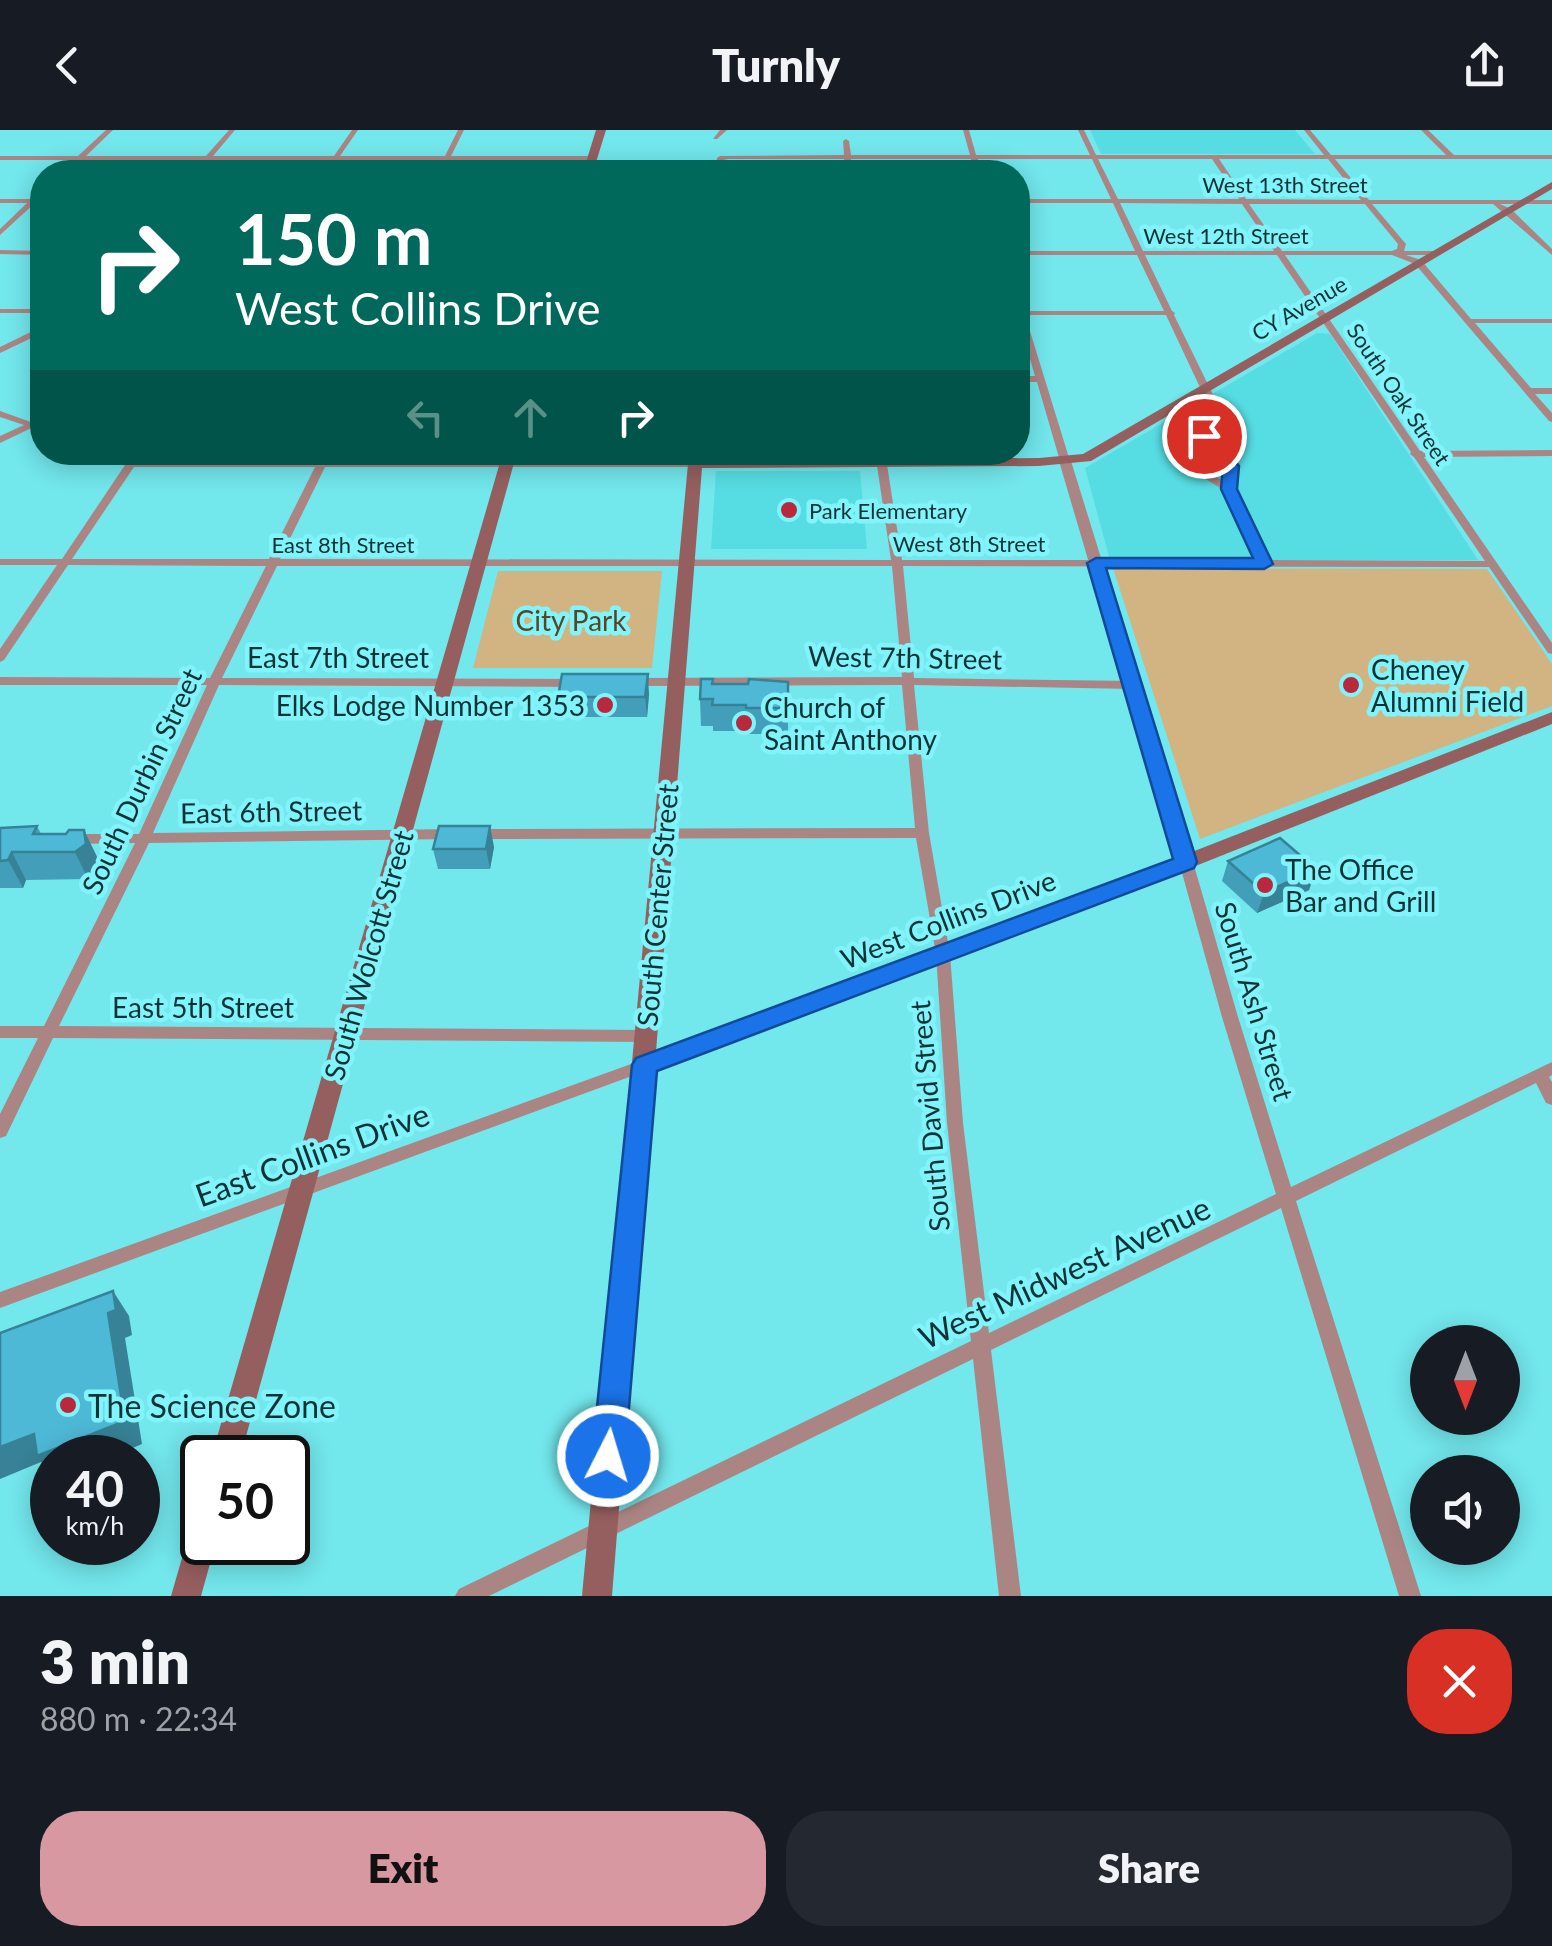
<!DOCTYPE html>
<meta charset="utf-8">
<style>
body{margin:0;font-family:Lato,sans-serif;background:#242831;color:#f1f3f6;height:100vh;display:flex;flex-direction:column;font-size:38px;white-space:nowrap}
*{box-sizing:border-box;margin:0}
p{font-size:32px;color:#9ea1a6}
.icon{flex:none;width:55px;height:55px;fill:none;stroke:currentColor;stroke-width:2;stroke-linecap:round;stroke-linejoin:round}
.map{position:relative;height:1466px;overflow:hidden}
.panel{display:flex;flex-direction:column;background:#171b24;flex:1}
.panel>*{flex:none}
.banner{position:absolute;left:30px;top:30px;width:1000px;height:305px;border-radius:40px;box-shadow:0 5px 25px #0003;background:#00695c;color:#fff;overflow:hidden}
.needle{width:65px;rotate:180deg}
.buttons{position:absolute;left:1410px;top:1195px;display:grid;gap:20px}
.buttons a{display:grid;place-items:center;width:110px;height:110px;border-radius:50%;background:#171b24;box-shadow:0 5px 25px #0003;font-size:50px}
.speed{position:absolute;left:30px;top:1305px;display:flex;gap:20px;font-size:50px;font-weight:700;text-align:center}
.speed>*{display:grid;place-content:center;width:130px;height:130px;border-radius:50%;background:#171b24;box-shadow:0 5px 25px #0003;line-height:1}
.speed small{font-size:25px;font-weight:400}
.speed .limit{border:5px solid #111;border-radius:15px;background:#fff;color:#111}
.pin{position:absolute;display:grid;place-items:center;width:85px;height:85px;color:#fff;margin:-42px;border:5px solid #fff;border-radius:50%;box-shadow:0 2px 10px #0007}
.me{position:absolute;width:110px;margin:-55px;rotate:5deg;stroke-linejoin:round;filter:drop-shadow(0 0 8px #0008)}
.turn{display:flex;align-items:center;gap:35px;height:210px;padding:0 40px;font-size:45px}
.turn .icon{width:130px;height:130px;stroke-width:2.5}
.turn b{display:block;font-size:70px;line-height:85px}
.lanes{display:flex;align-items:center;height:95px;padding:0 40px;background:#0003;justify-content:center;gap:50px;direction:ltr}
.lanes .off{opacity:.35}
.round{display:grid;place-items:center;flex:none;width:105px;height:105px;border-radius:40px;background:#242831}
.headline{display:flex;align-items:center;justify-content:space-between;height:170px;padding:0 40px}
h1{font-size:60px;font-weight:800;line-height:75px}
.cta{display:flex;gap:20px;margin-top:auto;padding:20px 40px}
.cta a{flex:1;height:115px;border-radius:40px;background:#d898a2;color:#111;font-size:40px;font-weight:800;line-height:115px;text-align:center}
.cta a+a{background:#242831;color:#f1f3f6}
header{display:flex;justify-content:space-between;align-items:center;height:130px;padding:0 40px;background:#171b24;font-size:45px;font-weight:800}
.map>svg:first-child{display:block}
.built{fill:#56dde3}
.green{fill:#d2b482}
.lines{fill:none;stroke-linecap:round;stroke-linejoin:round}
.minor{fill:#ab8584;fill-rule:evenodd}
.tertiary{fill:#ab8584;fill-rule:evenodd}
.secondary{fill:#965f5f;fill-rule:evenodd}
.wall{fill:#439fb9}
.shaded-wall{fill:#378296}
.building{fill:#4eb9d7;stroke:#378296;stroke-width:2.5}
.route{fill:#1a73e8;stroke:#114b97;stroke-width:2.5}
.poi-dot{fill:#b9283c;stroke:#80f4fa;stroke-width:4}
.labels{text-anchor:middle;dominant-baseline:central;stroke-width:9;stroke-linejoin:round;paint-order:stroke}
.far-street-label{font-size:22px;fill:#0c3335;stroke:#80f4fa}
.far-poi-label{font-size:22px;fill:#0c3335;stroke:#80f4fa;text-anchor:start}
.park-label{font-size:28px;fill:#5a4522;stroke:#80f4fa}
.street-label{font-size:28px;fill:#0c3335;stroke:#80f4fa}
.poi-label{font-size:28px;fill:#0c3335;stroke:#80f4fa;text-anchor:start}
.near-street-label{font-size:32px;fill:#0c3335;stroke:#80f4fa}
.near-poi-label{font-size:32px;fill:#0c3335;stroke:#80f4fa;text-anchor:start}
</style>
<header><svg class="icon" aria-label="back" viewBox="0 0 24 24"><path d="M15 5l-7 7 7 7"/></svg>Turnly<svg class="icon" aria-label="share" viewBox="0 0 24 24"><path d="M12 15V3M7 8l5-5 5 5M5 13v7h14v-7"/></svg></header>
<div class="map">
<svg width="1552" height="1466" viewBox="0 0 1552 1466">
<rect width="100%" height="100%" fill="#72e7ec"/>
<path class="built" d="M 1090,0 L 1295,0 L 1315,24 L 1101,24 Z
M 1317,203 L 1330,204 L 1478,430 L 1110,430 L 1085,338 Z
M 716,341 L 860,341 L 867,419 L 711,419 Z"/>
<path class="green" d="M 1113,438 L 1487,439 L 1552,534 L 1552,576 L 1200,709 Z
M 498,441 L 662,441 L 652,538 L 473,538 Z"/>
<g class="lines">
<path class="minor" d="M 106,0 L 113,0 L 86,26 L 206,26 L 229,0 L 235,0 L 213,26 L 334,26 L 352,0 L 358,0 L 340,26 L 445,26 L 458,0 L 464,0 L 451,26 L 594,26 L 597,28 L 594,30 L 449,30 L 443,42 L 437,42 L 443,30 L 338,30 L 329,42 L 323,42 L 331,30 L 209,30 L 198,42 L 192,42 L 202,30 L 82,30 L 68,42 L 62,42 L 74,30 L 0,30 L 0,26 L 78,26 Z
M 720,0 L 727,0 L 717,9 L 713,9 Z
M 963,0 L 969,0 L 976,25 L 1090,25 L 1078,0 L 1084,0 L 1096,25 L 1324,25 L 1304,0 L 1310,0 L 1331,25 L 1446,25 L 1421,0 L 1428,0 L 1454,25 L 1552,25 L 1552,29 L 1335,29 L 1369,70 L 1552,70 L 1552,74 L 1500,74 L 1511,79 L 1552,119 L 1552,125 L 1493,74 L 1372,74 L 1406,114 L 1404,121 L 1437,121 L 1437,125 L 1406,125 L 1421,130 L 1471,189 L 1552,189 L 1552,193 L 1475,193 L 1531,258 L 1552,258 L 1552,264 L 1535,264 L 1552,283 L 1552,292 L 1549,291 L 1415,134 L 1392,125 L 1285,125 L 1420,321 L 1552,320 L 1552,326 L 1424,327 L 1552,513 L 1552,524 L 1548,523 L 1489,437 L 903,436 L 914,548 L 1134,551 L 1140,555 L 1134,559 L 914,555 L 929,703 L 950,824 L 963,993 L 989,1203 L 1276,1064 L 1222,887 L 1179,732 L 1181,729 L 1186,727 L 1193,732 L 1238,887 L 1291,1057 L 1552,932 L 1552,945 L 1549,947 L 1552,952 L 1552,975 L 1546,973 L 1536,953 L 1296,1071 L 1421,1466 L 1399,1466 L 1281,1078 L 991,1220 L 1021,1466 L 999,1466 L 973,1229 L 489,1466 L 455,1466 L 459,1459 L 971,1211 L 947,993 L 936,824 L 916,708 L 476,709 L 469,704 L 476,699 L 915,698 L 902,555 L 631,556 L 625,552 L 631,548 L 902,547 L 892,436 L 277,436 L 222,548 L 579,549 L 585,553 L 579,557 L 219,555 L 153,703 L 454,699 L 461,704 L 454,709 L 149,713 L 59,896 L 647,900 L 652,902 L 655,906 L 652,910 L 647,912 L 53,908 L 6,1006 L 0,1008 L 0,984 L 38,908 L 0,908 L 0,896 L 44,896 L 135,713 L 71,714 L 64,709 L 71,704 L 139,704 L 207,555 L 0,555 L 0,547 L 210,548 L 266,436 L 68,435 L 4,530 L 0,532 L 0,519 L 57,435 L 0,435 L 0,429 L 62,429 L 125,335 L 101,322 L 114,322 L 129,329 L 134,322 L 143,322 L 138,331 L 318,331 L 322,322 L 332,322 L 327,331 L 690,331 L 691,322 L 701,322 L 700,334 L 695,337 L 325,337 L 280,429 L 891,430 L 875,322 L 885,322 L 902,430 L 1257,430 L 1225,361 L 1201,346 L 1189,329 L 1212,283 L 1166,185 L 1025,185 L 1070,331 L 1068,333 L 1060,331 L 1037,252 L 1018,252 L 1018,246 L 1035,246 L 1018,188 L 1018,174 L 1021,174 L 1023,181 L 1164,181 L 1137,125 L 1018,125 L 1018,121 L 1135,121 L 1113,73 L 1018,73 L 1018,69 L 1111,69 L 1092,29 L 978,29 L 981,42 L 975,42 L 971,29 L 851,29 L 852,42 L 846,42 L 844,29 L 728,29 L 723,30 L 722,42 L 716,42 L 717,28 L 720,26 L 844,25 L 843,11 L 846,9 L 849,11 L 851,25 L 970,25 ZM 1098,29 L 1212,29 L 1239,69 L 1118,69 ZM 1219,29 L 1328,29 L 1361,70 L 1246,69 ZM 1120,73 L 1242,74 L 1274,121 L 1143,121 ZM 1249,74 L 1365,74 L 1398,114 L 1397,119 L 1392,121 L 1282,121 ZM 1145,125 L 1277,125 L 1411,322 L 1410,324 L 1414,327 L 1485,431 L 1268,430 L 1234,359 L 1236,336 L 1210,307 L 1222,283 L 1174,185 L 1175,183 L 1172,181 ZM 1206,314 L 1226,336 L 1225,352 L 1208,342 L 1199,329 ZM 134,337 L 315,337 L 269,429 L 72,429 Z
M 42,61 L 39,72 L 35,73 L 0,105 L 0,99 L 27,73 L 0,73 L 0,69 L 32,69 Z
M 0,120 L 42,121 L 42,125 L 0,124 Z
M 0,179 L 42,179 L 42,183 L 0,183 Z
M 39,198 L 42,198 L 42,203 L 0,223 L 0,217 Z
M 0,281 L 31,292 L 42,287 L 42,293 L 0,313 L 0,306 L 24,295 L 0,287 Z
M 645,929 L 651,931 L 653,935 L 651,939 L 0,1178 L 0,1162 Z"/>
<path class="tertiary" d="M 1065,327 L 1071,331 L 1195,732 L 1192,736 L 1186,738 L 1177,732 L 1059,331 Z"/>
<path class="secondary" d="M 596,0 L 606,0 L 593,42 L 583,42 Z
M 1552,52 L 1552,59 L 1091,331 L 1039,336 L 702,338 L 656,922 L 1179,727 L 1552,582 L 1552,594 L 1193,737 L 654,941 L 612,1466 L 582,1466 L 688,334 L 695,330 L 1039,328 L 1083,324 Z
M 503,322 L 517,322 L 240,1328 L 211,1328 Z
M 202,1393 L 202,1412 L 216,1412 L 201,1466 L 171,1466 L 191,1397 Z"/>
</g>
<path class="wall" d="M 788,552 L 788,604 L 746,604 L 746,601 L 713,601 L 713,596 L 701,596 L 700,569 L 713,554 Z
M 649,564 L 647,587 L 561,587 L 558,567 Z
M 37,696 L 41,704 L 66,704 L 84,700 L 97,727 L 99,741 L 88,749 L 26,750 L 23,758 L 0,758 L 0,698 Z
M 494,717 L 490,739 L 438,739 L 433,719 Z
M 1228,731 L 1316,739 L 1309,760 L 1257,783 L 1222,751 Z"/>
<path class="shaded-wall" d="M 648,544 L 649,564 L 647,587 L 645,567 Z
M 490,696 L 494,717 L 490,739 L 486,719 Z
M 84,700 L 97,727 L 99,741 L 88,749 L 75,722 Z
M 12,722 L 26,750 L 23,758 L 8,730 Z
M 1316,739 L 1309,760 L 1257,783 L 1264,763 Z
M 113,1161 L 129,1186 L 132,1205 L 125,1208 L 142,1314 L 109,1328 L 52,1328 L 52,1345 L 41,1332 L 0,1349 L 0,1317 L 108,1183 Z"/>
<path class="building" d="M 562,544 L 648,544 L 645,567 L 558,567 Z
M 701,549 L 713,549 L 712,554 L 748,554 L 749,549 L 788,552 L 788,578 L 746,578 L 746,575 L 712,575 L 713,569 L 700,569 Z
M 37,696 L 33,704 L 66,704 L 69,700 L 84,700 L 86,714 L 75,722 L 12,722 L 8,730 L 0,731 L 0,698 Z
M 439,696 L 490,696 L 486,719 L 433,719 Z
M 1280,708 L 1316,739 L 1264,763 L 1228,731 Z
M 113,1161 L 116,1180 L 108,1183 L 125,1291 L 37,1326 L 34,1304 L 0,1317 L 0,1203 Z"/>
<path class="route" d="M 1198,302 L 1210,302 L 1239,336 L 1237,359 L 1273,434 L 1264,439 L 1106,438 L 1197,732 L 1194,738 L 657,941 L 625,1326 L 620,1338 L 608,1343 L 597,1338 L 592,1326 L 632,935 L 636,928 L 1173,729 L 1087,433 L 1096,428 L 1253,428 L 1221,359 L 1223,336 L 1198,309 Z"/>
<g class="poi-dot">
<circle cx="789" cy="380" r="10"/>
<circle cx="1351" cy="555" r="10"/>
<circle cx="605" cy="575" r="10"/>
<circle cx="744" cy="593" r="10"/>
<circle cx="1265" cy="755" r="10"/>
<circle cx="68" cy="1275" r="10"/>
</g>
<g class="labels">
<g class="far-street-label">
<text x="1285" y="54">West 13th Street</text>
<text x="1226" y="105">West 12th Street</text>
<text transform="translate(1299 178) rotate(-30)">CY Avenue</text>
<text transform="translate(1399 264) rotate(56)">South Oak Street</text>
<text x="969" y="413">West 8th Street</text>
<text x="343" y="414">East 8th Street</text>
</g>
<g class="far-poi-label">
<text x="809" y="380">Park Elementary</text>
</g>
<g class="park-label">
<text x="571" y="490">City Park</text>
</g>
<g class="street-label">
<text x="338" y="527">East 7th Street</text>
<text transform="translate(905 527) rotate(1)">West 7th Street</text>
<text transform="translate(141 651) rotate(-65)">South Durbin Street</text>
<text transform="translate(271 681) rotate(-1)">East 6th Street</text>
<text transform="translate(657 775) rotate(-85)">South Center Street</text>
<text transform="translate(948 789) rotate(-21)">West Collins Drive</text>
<text transform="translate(368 825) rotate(-74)">South Wolcott Street</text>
<text transform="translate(1255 871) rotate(73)">South Ash Street</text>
<text x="203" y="877">East 5th Street</text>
<text transform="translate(929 986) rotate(-95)">South David Street</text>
</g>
<g class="poi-label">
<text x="1371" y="539">Cheney<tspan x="1371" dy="32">Alumni Field</tspan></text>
<text x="585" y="575" text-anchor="end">Elks Lodge Number 1353</text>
<text x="764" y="577">Church of<tspan x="764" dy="32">Saint Anthony</tspan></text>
<text x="1285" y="739">The Office<tspan x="1285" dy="32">Bar and Grill</tspan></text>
</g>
<g class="near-street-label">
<text transform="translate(312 1024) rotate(-20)">East Collins Drive</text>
<text transform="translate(1064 1142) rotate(-25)">West Midwest Avenue</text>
</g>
<g class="near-poi-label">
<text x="88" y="1275">The Science Zone</text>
</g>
</g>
</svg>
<div class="buttons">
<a><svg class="needle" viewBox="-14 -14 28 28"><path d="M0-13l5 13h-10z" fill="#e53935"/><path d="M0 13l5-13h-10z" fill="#9ea1a6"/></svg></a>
<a><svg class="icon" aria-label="sound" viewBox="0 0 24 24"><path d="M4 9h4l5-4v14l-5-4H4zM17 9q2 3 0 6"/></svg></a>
</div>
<div class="speed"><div>40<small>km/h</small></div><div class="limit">50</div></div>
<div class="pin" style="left:1204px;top:306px;background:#d93025"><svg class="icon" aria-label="arrive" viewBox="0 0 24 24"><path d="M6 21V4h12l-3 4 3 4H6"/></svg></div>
<svg class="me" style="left:608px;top:1326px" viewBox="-20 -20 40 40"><circle r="17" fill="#1a73e8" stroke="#fff" stroke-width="3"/><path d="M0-11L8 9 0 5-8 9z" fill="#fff"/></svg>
<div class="banner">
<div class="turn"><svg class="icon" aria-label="right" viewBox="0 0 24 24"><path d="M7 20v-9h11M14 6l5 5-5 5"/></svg><div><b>150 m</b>West Collins Drive</div></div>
<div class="lanes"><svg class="icon off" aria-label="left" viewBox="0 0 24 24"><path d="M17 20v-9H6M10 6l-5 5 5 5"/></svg><svg class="icon off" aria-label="ahead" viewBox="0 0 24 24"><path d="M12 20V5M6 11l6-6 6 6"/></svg><svg class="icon" aria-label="right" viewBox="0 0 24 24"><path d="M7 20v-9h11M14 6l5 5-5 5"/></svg></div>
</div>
</div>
<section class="panel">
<div class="headline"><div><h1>3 min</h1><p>880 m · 22:34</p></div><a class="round" style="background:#d93025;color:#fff"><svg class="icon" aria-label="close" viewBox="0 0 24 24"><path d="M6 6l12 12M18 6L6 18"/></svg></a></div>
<div class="cta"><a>Exit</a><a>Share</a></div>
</section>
